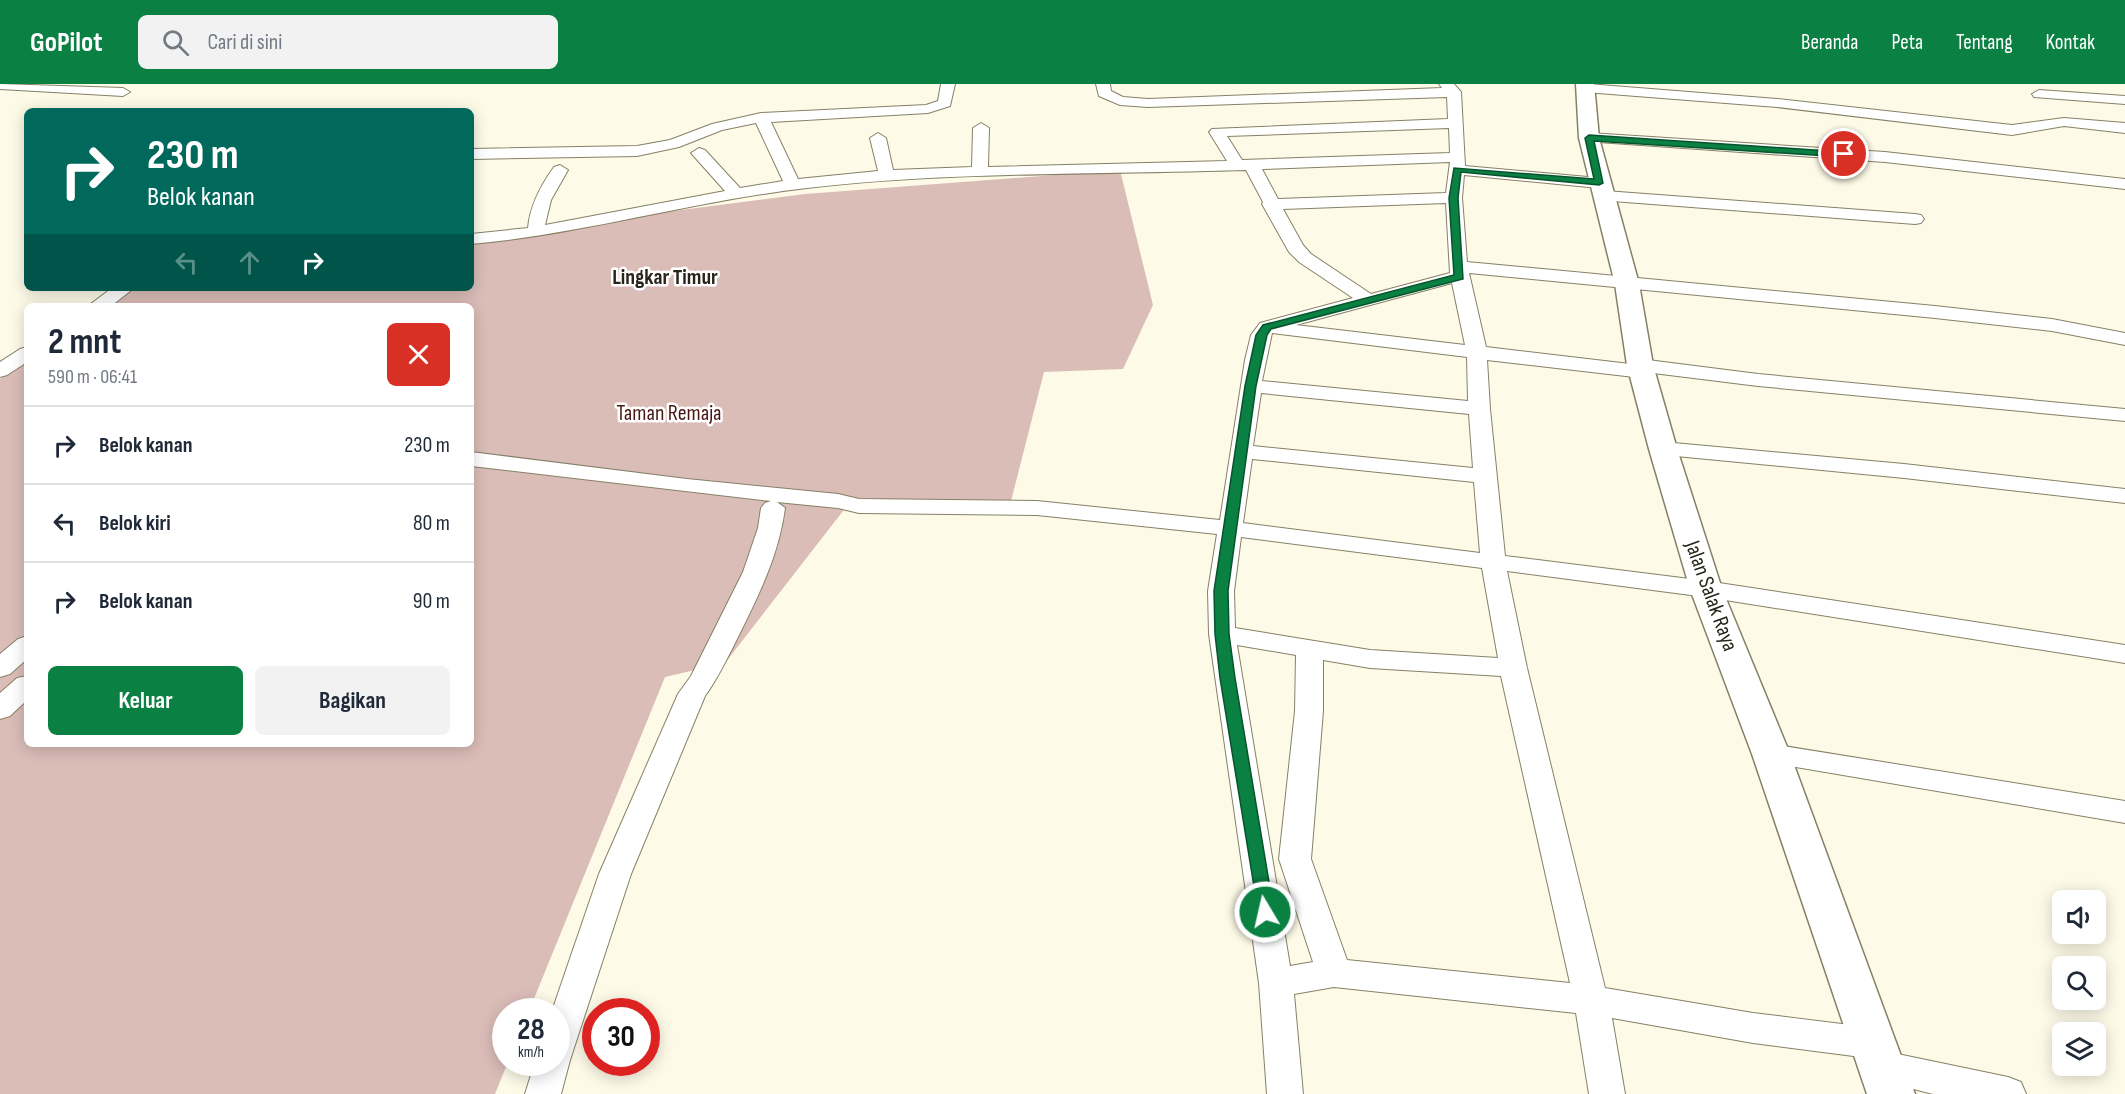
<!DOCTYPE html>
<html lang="id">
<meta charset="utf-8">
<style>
body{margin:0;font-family:"Sofia Sans Condensed",sans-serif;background:#f2f2f3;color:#1f2937;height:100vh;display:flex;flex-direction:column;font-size:22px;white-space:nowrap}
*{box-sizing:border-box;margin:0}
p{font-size:20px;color:#747a83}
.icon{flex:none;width:33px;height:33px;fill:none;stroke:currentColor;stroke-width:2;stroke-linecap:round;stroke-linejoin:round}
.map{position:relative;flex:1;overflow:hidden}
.drawer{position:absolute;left:24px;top:219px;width:450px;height:444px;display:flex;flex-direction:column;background:#fff;border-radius:9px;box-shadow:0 3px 15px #0003}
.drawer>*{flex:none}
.guide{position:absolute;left:24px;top:24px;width:450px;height:183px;border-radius:9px;box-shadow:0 3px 15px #0003;background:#00695c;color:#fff;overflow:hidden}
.buttons{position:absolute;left:2052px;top:806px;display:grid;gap:12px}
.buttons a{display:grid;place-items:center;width:54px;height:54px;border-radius:9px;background:#fff;box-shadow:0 3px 15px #0003;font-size:30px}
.speed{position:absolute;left:492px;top:914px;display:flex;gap:12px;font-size:30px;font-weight:700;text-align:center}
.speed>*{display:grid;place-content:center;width:78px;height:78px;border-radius:50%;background:#fff;box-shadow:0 3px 15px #0003;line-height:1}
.speed small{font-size:15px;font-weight:400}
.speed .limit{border:9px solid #d22;background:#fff;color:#111}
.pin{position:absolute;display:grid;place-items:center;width:51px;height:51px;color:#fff;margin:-26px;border:3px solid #fff;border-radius:50%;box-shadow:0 2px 6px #0007}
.me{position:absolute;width:66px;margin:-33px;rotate:351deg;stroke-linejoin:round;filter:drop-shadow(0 0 4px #0008)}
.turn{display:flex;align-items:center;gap:21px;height:126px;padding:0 24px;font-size:27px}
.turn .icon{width:78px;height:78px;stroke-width:2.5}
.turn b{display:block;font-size:42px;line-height:51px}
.lanes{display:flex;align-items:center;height:57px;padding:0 24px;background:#0003;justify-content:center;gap:30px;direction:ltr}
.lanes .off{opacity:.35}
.round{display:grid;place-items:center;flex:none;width:63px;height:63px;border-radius:9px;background:#f2f2f3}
.overview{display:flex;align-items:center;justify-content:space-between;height:102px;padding:0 24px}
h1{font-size:36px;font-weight:700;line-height:45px}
.primary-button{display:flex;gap:12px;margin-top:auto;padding:12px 24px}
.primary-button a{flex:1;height:69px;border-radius:9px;background:#0b8043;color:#fff;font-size:24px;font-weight:700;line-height:69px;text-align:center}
.primary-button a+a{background:#f2f2f3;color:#1f2937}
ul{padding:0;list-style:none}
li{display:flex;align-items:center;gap:18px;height:78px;padding:0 24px;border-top:2px solid #e0e1e3}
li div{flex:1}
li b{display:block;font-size:22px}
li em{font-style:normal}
header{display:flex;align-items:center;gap:36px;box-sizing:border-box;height:84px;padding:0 30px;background:#0b8043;color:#fff}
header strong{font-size:28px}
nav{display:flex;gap:33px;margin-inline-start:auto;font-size:21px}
.search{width:420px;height:54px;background:#f2f2f3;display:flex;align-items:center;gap:15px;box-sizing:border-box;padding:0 21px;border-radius:9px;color:#747a83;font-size:22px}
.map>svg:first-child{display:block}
.green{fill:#dbbdb8}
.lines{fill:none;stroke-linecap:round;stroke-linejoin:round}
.minor-casing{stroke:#868065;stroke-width:2}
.primary-casing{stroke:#868065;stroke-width:3}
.minor{fill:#fff;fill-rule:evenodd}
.primary{fill:#fff;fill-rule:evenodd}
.route{fill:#0b8043;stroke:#07532c;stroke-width:1.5}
.labels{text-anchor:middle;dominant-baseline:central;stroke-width:5;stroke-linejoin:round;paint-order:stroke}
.far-quarter-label{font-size:22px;font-weight:bold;fill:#28251b;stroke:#fff}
.park-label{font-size:22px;fill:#471912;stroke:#fff}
.street-label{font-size:22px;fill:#28251b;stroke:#fff}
</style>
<header>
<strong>GoPilot</strong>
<div class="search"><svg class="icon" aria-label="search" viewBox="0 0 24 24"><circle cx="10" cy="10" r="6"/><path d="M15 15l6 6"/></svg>Cari di sini</div>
<nav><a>Beranda</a><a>Peta</a><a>Tentang</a><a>Kontak</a></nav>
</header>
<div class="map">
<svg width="2125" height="1010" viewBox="0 0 2125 1010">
<rect width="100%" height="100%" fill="#fefae8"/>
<path class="green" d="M 1120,86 L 1153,221 L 1123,285 L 1044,288 L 1010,421 L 850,418 L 725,579 L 665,593 L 529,927 L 506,927 L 506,978 L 508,978 L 495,1010 L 0,1010 L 0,295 L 27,273 L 27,660 L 471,660 L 471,222 L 88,222 L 115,204 L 471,204 L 471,153 L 805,110 Z"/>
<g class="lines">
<g class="minor-casing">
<path id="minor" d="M 0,0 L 123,4 L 130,8 L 123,12 L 0,5 Z
M 941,0 L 955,0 L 950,22 L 928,29 L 771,38 L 798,95 L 878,87 L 870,54 L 878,49 L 886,54 L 893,86 L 972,83 L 973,44 L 981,39 L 989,44 L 988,83 L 1227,77 L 1209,48 L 1212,45 L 1448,35 L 1447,13 L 1148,23 L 1120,21 L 1099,12 L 1096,0 L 1110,0 L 1111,7 L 1123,13 L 1148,15 L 1442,4 L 1439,0 L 1454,0 L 1461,8 L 1465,82 L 1599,94 L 1607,99 L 1599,104 L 1464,91 L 1462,114 L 1467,178 L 1935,222 L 2052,235 L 2125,249 L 2125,261 L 2052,247 L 1935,234 L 1469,189 L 1486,263 L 1630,280 L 1633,277 L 1640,275 L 1758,290 L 2125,325 L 2125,337 L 1758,302 L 1653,289 L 1650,292 L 1643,294 L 1487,276 L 1490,325 L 1505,472 L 1706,497 L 2125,561 L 2125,579 L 1706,513 L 1507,487 L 1527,584 L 1605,904 L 1753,929 L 1874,944 L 1887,948 L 1892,959 L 1888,968 L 2008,993 L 2021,998 L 2026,1010 L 1933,1010 L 1870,994 L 1865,983 L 1869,974 L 1753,959 L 1612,934 L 1625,1010 L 1589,1010 L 1576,929 L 1334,903 L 1294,910 L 1303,1010 L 1267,1010 L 1259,899 L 1209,550 L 1208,507 L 1217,450 L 1037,431 L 859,429 L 838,424 L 777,418 L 785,424 C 779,471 758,513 737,555 C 727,575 718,594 705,612 L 631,790 L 570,976 L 561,1010 L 525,1010 L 535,978 L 556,978 L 556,927 L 552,927 L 599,790 L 678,610 L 691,592 L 743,488 L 758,444 L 761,424 L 765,419 L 771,417 L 471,382 L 471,368 L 687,395 L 838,410 L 859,415 L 1037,417 L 1220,436 L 1245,276 L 1251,251 L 1260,239 L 1353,214 L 1299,178 L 1289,168 L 1262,120 L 1263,118 L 1246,86 C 1100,91 952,87 807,104 C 694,117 584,150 471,160 L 471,150 L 528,144 C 530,121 541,101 554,83 L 560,81 L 568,86 L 551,116 L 545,141 L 725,107 L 691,69 L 699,64 L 705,66 L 740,104 L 783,97 L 756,39 L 722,46 L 679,63 L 637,72 L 471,75 L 471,65 L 637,62 L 670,56 L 712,40 L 761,29 L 926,21 L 938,17 ZM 1449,44 L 1450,69 L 1242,76 L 1227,52 ZM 1450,78 L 1446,109 L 1278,115 L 1262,85 ZM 1446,119 L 1450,189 L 1371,210 L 1311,170 L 1303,161 L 1283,125 ZM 1452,199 L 1465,261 L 1296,241 ZM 1272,249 L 1467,273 L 1468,317 L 1262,297 ZM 1261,309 L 1469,330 L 1473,384 L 1253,362 ZM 1252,375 L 1474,398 L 1480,469 L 1243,439 ZM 1241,453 L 1482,484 L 1498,574 L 1370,566 L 1235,544 L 1234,507 ZM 1237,561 L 1296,571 L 1295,627 L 1279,775 L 1313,878 L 1290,882 ZM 1323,576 L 1370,584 L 1501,592 L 1570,899 L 1347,876 L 1311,775 L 1323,627 Z
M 1588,0 L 1777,15 L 2012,41 L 2064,34 L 2125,39 L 2125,49 L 2064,42 L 2012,51 L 1777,23 L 1585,8 L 1578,4 L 1580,1 Z
M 2039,6 L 2125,12 L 2125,20 L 2034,13 L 2032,10 Z
M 1589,49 L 1885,68 L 2125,95 L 2125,105 L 1885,78 L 1584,57 L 1581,54 Z
M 1605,107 L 1915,130 L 1921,131 L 1924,135 L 1921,139 L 1915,140 L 1599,116 L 1597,112 L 1599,108 Z
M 112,204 L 134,204 L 111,222 L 88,222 Z
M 27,263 L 27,278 L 7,291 L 0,293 L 0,278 L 20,265 Z
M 1663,358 L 1904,380 L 2125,405 L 2125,419 L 1904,394 L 1655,370 L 1652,365 L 1655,360 Z
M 27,552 L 27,575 L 10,590 L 0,593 L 0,570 L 18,555 Z
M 27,592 L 27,616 L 10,632 L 0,635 L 0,609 L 17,594 Z
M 1771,660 L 2125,717 L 2125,739 L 1761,677 L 1756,670 L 1761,663 Z"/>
</g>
<g class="primary-casing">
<path id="primary" d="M 1576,0 L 1594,0 L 1599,54 L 1639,200 L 1653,281 L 1677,365 L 1722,505 L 1790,670 L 1915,1010 L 1867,1010 L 1752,670 L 1690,505 L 1649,365 L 1627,281 L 1615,200 L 1579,54 Z"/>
</g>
<use href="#minor" class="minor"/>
<use href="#primary" class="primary"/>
</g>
<path class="route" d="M 1589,51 L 1844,68 L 1848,70 L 1844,73 L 1594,57 L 1603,99 L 1599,101 L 1461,88 L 1458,114 L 1463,195 L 1271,245 L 1267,251 L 1256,302 L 1228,507 L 1229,550 L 1235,594 L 1274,828 L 1271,833 L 1265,835 L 1259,833 L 1220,594 L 1215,550 L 1214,507 L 1245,302 L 1256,251 L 1263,241 L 1454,191 L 1449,114 L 1454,84 L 1594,95 L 1585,54 Z"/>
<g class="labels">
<g class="far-quarter-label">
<text x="665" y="193">Lingkar Timur</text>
</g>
<g class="park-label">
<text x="669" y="329">Taman Remaja</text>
</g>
<g class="street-label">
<text transform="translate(1711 512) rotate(70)">Jalan Salak Raya</text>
</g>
</g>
</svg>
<div class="buttons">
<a><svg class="icon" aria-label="sound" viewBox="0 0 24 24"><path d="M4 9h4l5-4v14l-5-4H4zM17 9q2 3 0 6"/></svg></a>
<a><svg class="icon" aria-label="search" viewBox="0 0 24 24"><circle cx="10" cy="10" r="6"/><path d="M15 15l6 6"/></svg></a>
<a><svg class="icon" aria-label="layers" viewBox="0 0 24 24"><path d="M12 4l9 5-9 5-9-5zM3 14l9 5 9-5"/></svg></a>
</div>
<div class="speed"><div>28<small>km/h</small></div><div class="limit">30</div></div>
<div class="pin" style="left:1844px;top:70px;background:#d93025"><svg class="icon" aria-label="arrive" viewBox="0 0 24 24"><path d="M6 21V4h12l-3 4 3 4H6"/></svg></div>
<svg class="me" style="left:1265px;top:828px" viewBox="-20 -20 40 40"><circle r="17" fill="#0b8043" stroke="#fff" stroke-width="3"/><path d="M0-11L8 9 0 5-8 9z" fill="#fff"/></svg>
<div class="guide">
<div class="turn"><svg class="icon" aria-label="right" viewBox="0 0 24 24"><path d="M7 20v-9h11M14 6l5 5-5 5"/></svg><div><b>230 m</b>Belok kanan</div></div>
<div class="lanes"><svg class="icon off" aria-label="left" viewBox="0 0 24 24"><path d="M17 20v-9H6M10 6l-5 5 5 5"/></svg><svg class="icon off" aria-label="ahead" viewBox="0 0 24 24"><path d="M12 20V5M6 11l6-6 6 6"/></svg><svg class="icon" aria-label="right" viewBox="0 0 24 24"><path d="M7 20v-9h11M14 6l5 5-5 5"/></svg></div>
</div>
<section class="drawer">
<div class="overview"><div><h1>2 mnt</h1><p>590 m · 06:41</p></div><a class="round" style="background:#d93025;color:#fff"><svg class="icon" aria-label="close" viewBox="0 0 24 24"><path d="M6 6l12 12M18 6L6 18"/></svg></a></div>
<ul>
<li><svg class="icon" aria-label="right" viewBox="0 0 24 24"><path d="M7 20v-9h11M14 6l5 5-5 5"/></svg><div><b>Belok kanan</b></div><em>230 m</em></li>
<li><svg class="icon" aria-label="left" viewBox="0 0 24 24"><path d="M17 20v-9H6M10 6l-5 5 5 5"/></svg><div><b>Belok kiri</b></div><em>80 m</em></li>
<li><svg class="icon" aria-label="right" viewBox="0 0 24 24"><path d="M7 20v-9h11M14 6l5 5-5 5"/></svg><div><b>Belok kanan</b></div><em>90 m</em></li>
</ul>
<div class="primary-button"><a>Keluar</a><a>Bagikan</a></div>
</section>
</div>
